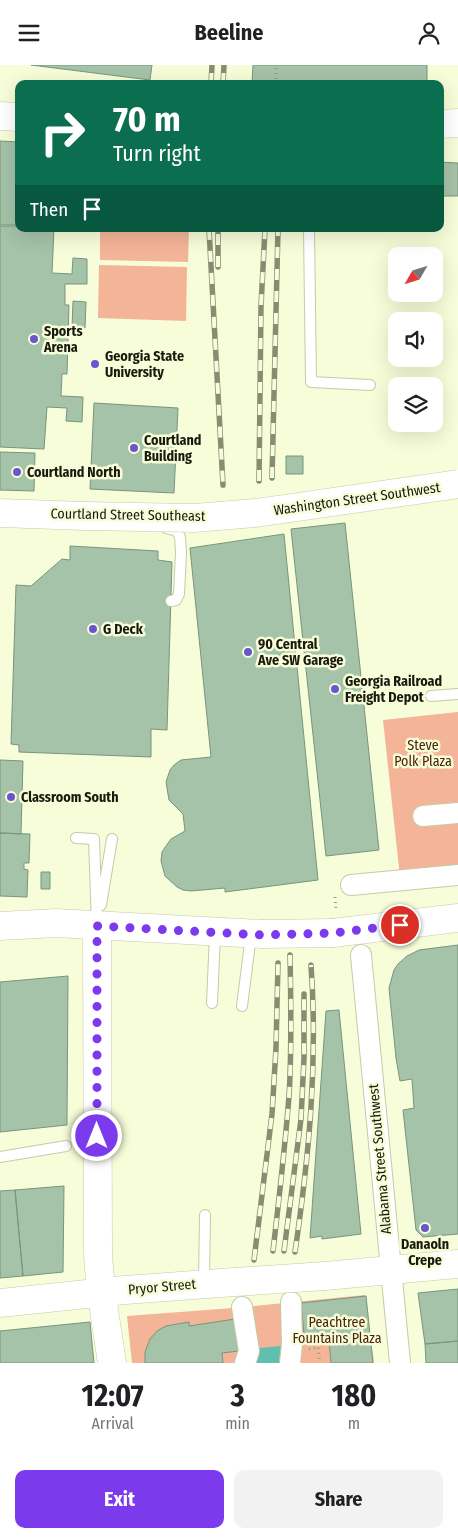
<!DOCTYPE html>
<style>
body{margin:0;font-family:"Fira Sans Condensed",sans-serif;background:#f2f2f2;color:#202124;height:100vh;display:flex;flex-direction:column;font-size:19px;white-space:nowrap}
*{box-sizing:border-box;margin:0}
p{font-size:16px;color:#757577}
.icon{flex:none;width:28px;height:28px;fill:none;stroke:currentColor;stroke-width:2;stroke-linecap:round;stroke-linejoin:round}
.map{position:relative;height:1298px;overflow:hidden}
.drawer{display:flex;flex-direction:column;background:#fff;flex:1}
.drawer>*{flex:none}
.guide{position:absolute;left:15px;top:15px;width:429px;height:152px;border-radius:10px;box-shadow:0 5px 20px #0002;background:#0b6e4f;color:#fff;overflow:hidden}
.needle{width:32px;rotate:231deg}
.tools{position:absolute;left:388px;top:182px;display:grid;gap:10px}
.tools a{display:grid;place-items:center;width:55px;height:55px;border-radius:10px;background:#fff;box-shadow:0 5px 20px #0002;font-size:25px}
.pin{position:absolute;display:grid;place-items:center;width:42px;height:42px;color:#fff;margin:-21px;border:2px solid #fff;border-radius:50%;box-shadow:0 1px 5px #0007}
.me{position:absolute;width:55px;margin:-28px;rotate:0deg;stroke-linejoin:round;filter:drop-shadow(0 0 4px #0008)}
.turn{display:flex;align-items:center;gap:18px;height:105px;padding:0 15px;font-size:22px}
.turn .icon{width:65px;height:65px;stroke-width:2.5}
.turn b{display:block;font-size:35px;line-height:42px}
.then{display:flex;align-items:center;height:48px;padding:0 15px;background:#0003;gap:10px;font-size:19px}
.eta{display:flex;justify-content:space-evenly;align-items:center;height:85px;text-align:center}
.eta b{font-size:30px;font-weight:700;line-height:35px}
.cta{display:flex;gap:10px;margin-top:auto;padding:10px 15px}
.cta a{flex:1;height:58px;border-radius:10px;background:#7c3aed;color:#fff;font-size:20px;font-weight:700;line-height:58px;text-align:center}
.cta a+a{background:#f2f2f2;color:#202124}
header{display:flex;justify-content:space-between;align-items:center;height:65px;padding:0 15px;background:#fff;font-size:22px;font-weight:700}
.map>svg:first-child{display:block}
.green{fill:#f4b497}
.water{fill:#61bfb2}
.building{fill:#a5c3a9;stroke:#78957c}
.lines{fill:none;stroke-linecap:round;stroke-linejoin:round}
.lane-casing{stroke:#c6cba7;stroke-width:12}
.street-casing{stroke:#c6cba7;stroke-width:22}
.secondary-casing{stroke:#c6cba7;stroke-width:29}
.path{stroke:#979b81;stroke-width:3;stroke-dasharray:1 4;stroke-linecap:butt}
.lane{stroke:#fff;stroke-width:10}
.street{stroke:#fff;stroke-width:20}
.secondary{stroke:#fff;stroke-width:28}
.rail-casing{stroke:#888c73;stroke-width:5.5}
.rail{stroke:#f7fdd8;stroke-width:4;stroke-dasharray:11;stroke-linecap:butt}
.secondary-bridge-casing{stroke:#c6cba7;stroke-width:29;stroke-linecap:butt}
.secondary-bridge{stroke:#fff;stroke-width:28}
.route{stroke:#7c3aed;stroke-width:9;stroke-dasharray:0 16.2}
.poi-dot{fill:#6b55cf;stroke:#f7fdd8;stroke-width:2}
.labels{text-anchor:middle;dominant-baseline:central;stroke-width:5;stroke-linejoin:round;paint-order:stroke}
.poi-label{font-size:14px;font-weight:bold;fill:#191a0d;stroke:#f7fdd8;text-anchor:start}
.street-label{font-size:14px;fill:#191a0d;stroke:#f7fdd8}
.park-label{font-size:14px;fill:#4d220c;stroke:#f7fdd8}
</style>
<header><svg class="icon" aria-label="menu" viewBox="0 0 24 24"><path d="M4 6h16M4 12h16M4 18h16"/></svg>Beeline<svg class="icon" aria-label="person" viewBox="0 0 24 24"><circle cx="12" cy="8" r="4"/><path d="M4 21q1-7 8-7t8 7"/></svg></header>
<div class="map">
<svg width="458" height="1298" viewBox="0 0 458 1298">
<rect width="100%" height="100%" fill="#f7fdd8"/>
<path class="green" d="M 100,164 L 189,164 L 188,197 L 100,195 Z
M 99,200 L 187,202 L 186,256 L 98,253 Z
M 458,647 L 458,806 L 400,812 L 383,655 Z
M 365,1230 L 374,1298 L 132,1298 L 127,1251 L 233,1243 Z"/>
<path class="water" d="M 281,1281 L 279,1298 L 257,1298 L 259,1283 Z"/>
<path class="building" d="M 31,0 L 152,0 L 150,15 Z
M 253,0 L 427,0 L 427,19 L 252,19 Z
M 0,76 L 19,77 L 19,160 L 0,160 Z
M 440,97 L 458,98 L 458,131 L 440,131 Z
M 0,161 L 19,161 L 19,164 L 54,164 L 52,208 L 72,209 L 73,193 L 87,194 L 87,219 L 65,219 L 65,240 L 69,240 L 67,309 L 62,309 L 61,331 L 83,332 L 82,357 L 66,356 L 67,343 L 47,342 L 44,384 L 0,382 Z
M 73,236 L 86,237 L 85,263 L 72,263 Z
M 94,338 L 178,343 L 174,428 L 90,424 Z
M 0,387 L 35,388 L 34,426 L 0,425 Z
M 286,391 L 303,391 L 303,409 L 286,409 Z
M 345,458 L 379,785 L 326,791 L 291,464 Z
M 284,469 L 318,815 L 225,827 L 225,823 L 191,826 L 183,825 L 177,822 L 165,811 L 161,796 L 162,787 L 166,781 L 171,774 L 185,766 L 183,749 L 169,735 L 166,717 L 170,705 L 174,700 L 181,695 L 211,692 L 190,483 Z
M 70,481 L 158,486 L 158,495 L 172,497 L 167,665 L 151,664 L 151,692 L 19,687 L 19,680 L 11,679 L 16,520 L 31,521 L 62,494 L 70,495 Z
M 0,695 L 23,696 L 21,769 L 0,768 Z
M 0,768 L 30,769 L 29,798 L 24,798 L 24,804 L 28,805 L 27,832 L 0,831 Z
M 41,807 L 50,807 L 50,824 L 41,824 Z
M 458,880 L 458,1169 L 423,1172 L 416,1165 L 403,1045 L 414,1043 L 412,1014 L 400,1016 L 396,993 L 389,923 L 394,905 L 398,899 L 407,891 L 419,885 Z
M 68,911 L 67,1060 L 0,1067 L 0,917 Z
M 339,945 L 361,1169 L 322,1174 L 322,1171 L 310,1173 L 326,946 Z
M 64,1121 L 63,1207 L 23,1211 L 15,1125 Z
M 15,1125 L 23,1211 L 0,1213 L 0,1126 Z
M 458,1224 L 458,1276 L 425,1279 L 418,1228 Z
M 366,1231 L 373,1298 L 331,1298 L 329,1276 L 305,1278 L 301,1238 Z
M 235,1254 L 239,1286 L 222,1288 L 223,1298 L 145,1298 L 145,1287 L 150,1274 L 157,1266 L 166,1261 L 189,1257 L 189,1261 Z
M 90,1257 L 94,1298 L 0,1298 L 0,1266 Z
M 458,1276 L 458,1298 L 426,1298 L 425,1279 Z"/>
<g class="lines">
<g class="lane-casing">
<path id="lane" d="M 309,164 L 311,317 L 370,320
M 166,463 L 177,466 L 180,472 L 181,487 L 179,529 L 176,535 L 171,536
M 431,631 L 458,629
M 76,773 L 94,774 L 97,860
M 101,840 L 112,774
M 212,938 L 215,869
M 242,941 L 251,870
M 0,1092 L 66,1081
M 204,1217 L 205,1150"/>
</g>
<g class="street-casing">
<path id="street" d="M 423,751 L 458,748
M 351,820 L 458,810
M 361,890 L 400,1298
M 242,1242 L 249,1286 L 245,1298
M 290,1298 L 292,1279 L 291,1237"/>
</g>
<g class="secondary-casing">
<path id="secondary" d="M 0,51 L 19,52
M 440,59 L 458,58
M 0,861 L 56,858 L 262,869
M 97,861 L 98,1186 C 99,1224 107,1261 112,1298
M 333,868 L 458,853
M 325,1211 L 458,1199
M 0,1238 L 125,1225 L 235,1217"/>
</g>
<path class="path" d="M 276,19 L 276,0
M 335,832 L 336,846
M 309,1284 L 318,1282 L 320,1298"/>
<use href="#lane" class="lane"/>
<use href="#street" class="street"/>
<use href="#secondary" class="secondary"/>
<g class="rail-casing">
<path id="rail" d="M 211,19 L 212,0
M 223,19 L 224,0
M 209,164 L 223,420
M 218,202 L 218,164
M 272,413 L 278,164
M 259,416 L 261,241 L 265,164
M 273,1186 C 279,1134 285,1083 289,1031 C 292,984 291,937 290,890
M 284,1186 L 301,1054 L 304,993 L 304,929
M 295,1187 C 309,1091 318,998 311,900
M 254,1195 L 272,1049 L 276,983 L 278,898"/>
</g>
<use href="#rail" class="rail"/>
<g class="secondary-bridge-casing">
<path id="secondary-bridge" d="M 0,448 L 84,451 L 194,453 L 256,448 L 458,419
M 262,869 L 333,868
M 235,1217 L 325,1211"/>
</g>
<use href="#secondary-bridge" class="secondary-bridge"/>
</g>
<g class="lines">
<path class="route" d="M 97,1071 L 97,861 L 262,870 L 333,868 L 400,860"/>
</g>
<g class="poi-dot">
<circle cx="34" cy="274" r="5"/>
<circle cx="95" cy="299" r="5"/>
<circle cx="134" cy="383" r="5"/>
<circle cx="17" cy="407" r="5"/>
<circle cx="93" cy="564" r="5"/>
<circle cx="248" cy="587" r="5"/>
<circle cx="335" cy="624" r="5"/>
<circle cx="11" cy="732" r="5"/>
<circle cx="425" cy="1163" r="5"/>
</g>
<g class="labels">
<g class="poi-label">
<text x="44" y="266">Sports<tspan x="44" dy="16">Arena</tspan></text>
<text x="105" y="291">Georgia State<tspan x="105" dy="16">University</tspan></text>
<text x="144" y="375">Courtland<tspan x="144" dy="16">Building</tspan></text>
<text x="27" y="407">Courtland North</text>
<text x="103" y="564">G Deck</text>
<text x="258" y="579">90 Central<tspan x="258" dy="16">Ave SW Garage</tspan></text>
<text x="345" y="616">Georgia Railroad<tspan x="345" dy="16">Freight Depot</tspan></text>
<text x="21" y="732">Classroom South</text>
<text x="425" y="1179" text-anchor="middle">Danaoln<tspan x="425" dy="16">Crepe</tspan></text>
</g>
<g class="street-label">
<text transform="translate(357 434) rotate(-8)">Washington Street Southwest</text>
<text transform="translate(128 450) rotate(1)">Courtland Street Southeast</text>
<text transform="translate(380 1094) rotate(-95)">Alabama Street Southwest</text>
<text transform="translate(162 1222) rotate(-5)">Pryor Street</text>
</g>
<g class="park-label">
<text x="423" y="680">Steve<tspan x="423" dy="16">Polk Plaza</tspan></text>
<text x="337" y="1257">Peachtree<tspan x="337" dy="16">Fountains Plaza</tspan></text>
</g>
</g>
</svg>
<div class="tools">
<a><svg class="needle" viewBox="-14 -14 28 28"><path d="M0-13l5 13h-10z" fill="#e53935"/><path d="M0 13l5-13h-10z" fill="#757577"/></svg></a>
<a><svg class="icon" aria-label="sound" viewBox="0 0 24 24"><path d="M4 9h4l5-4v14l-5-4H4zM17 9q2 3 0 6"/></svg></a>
<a><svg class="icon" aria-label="layers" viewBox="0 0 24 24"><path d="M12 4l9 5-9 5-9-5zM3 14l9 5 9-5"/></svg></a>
</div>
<div class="pin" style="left:400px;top:860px;background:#d93025"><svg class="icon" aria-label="arrive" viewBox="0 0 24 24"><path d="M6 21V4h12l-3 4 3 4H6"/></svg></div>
<svg class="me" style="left:97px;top:1071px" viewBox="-20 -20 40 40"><circle r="17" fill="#7c3aed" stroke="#fff" stroke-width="3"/><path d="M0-11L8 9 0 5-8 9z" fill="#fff"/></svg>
<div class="guide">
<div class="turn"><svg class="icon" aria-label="right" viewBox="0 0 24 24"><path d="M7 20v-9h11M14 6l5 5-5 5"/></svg><div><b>70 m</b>Turn right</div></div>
<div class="then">Then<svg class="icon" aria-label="arrive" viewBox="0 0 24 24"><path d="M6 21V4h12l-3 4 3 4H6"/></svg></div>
</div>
</div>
<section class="drawer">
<div class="eta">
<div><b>12:07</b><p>Arrival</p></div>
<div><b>3</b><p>min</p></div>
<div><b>180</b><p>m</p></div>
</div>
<div class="cta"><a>Exit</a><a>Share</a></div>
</section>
